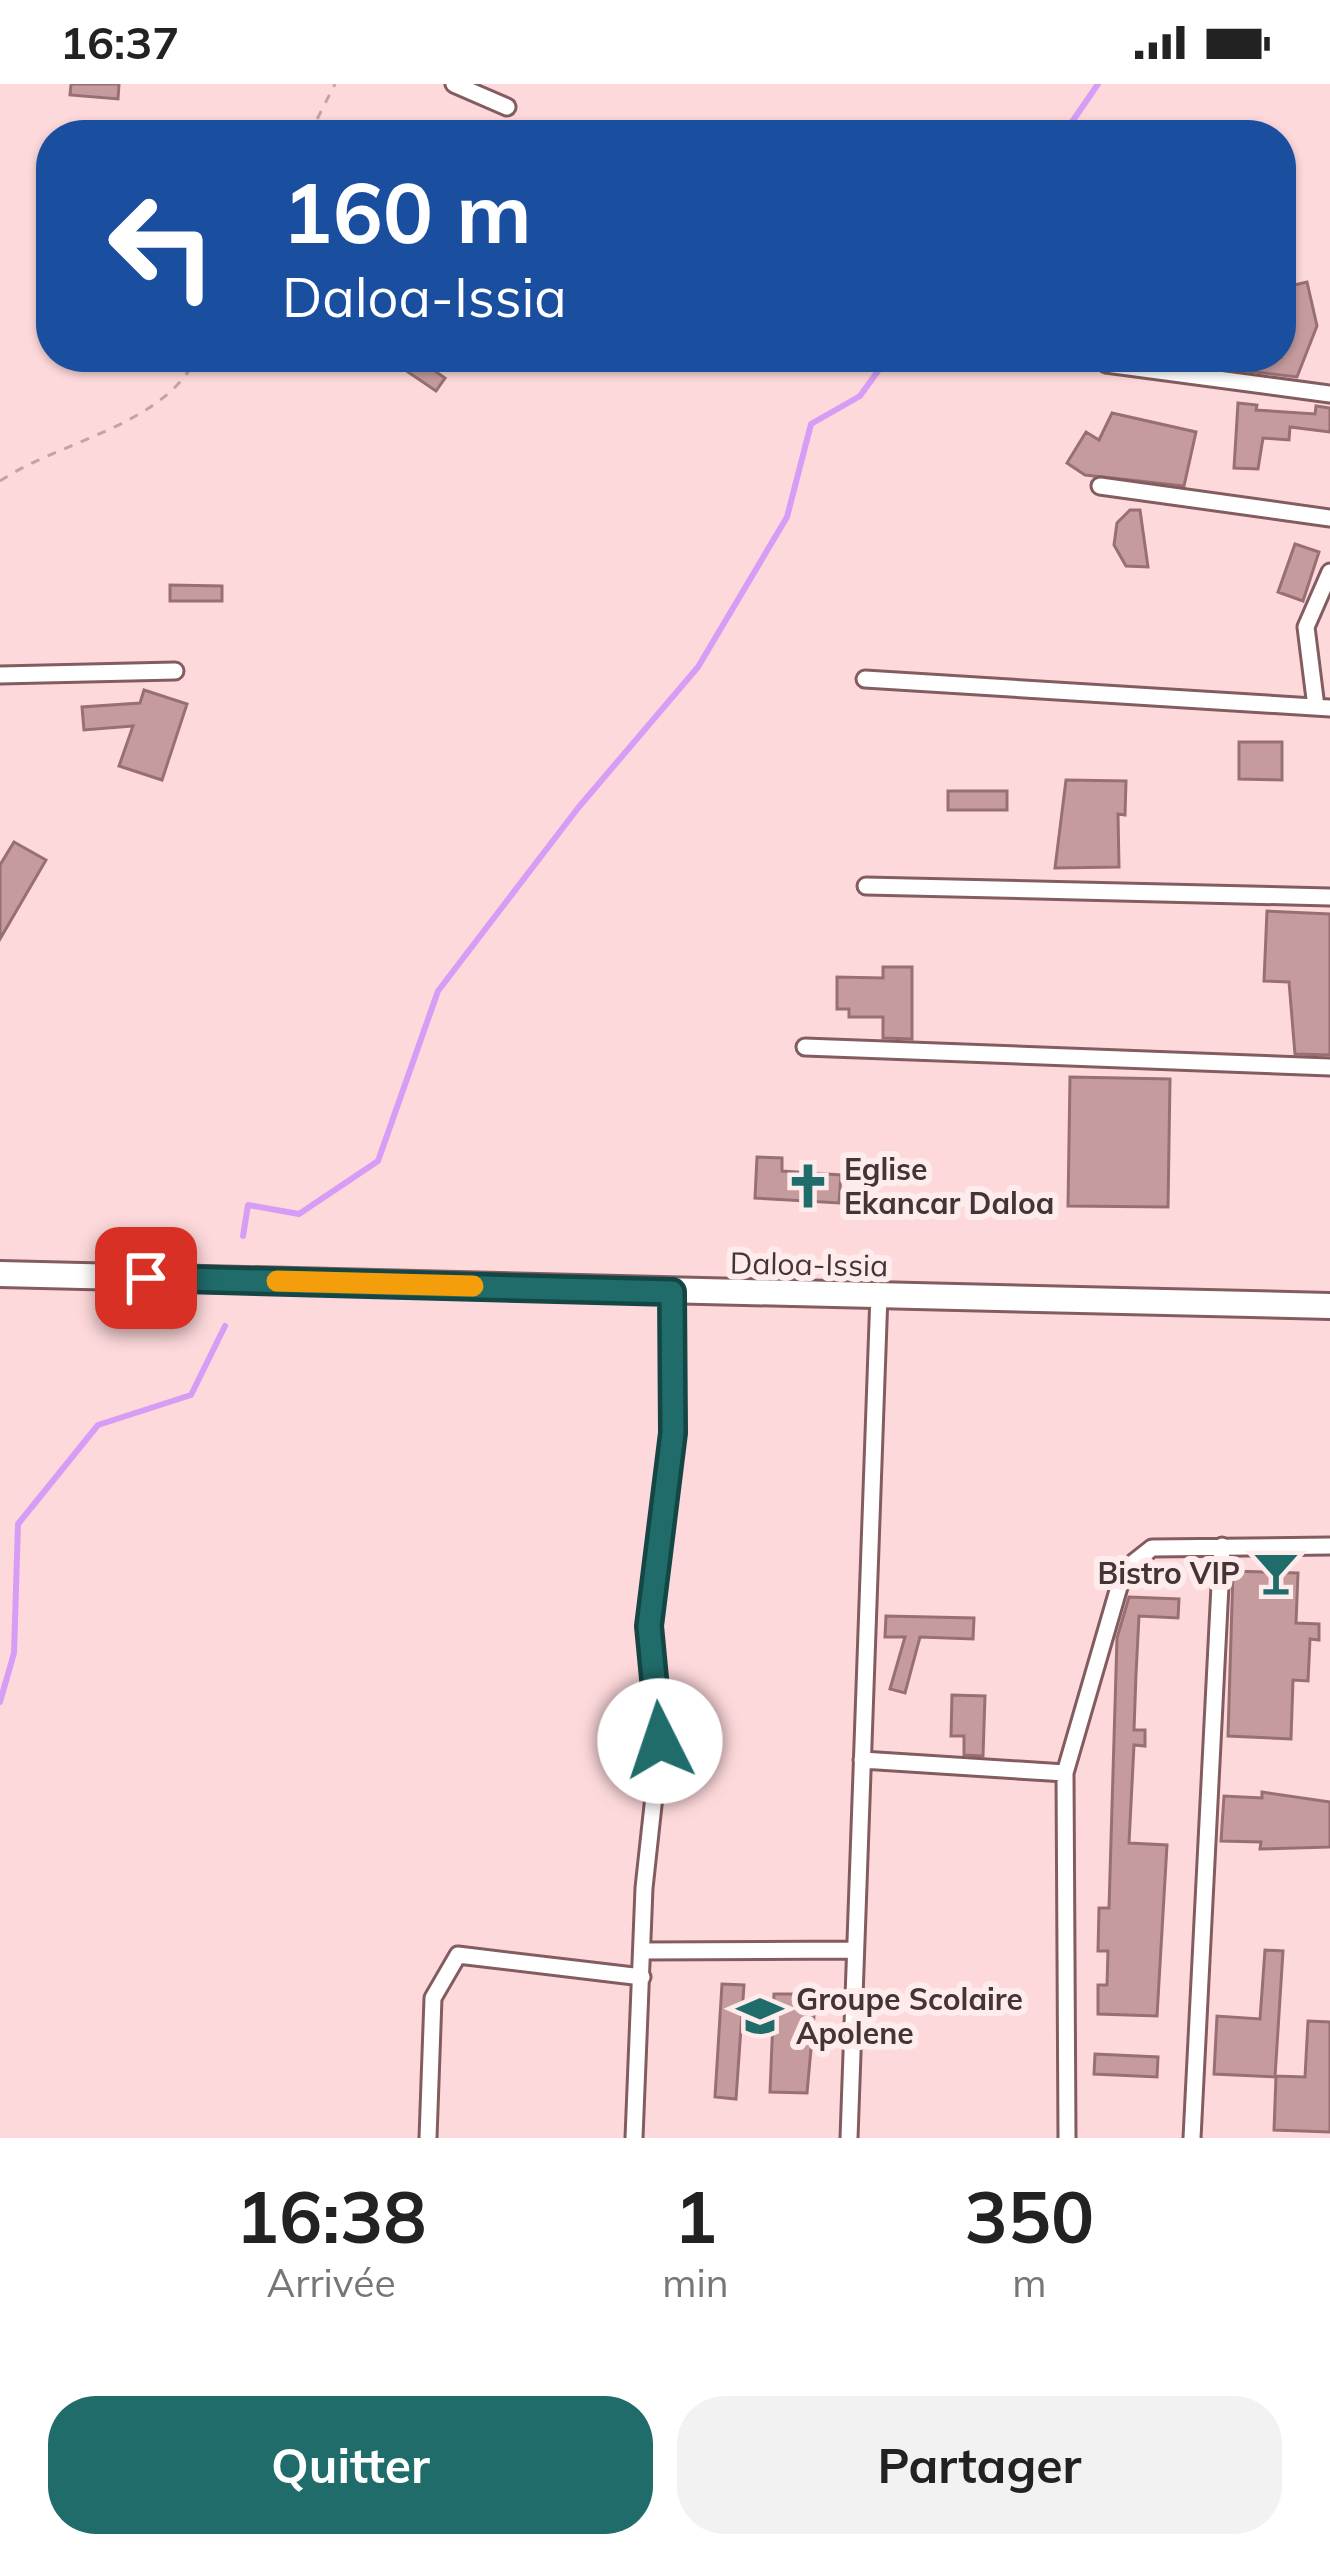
<!DOCTYPE html>
<html lang="fr">
<meta charset="utf-8">
<style>
body{margin:0;font-family:Mulish,sans-serif;background:#f2f2f2;color:#222;height:100vh;display:flex;flex-direction:column;font-size:45px;white-space:nowrap}
*{box-sizing:border-box;margin:0}
p{font-size:39px;color:#767676}
.icon{flex:none;width:66px;height:66px;fill:none;stroke:currentColor;stroke-width:2;stroke-linecap:round;stroke-linejoin:round}
.map{position:relative;height:2054px;overflow:hidden}
.side{display:flex;flex-direction:column;background:#fff;flex:1}
.side>*{flex:none}
.guide{position:absolute;left:36px;top:36px;width:1260px;height:252px;border-radius:48px;box-shadow:0 3px 9px #0004;background:#1a4fa0;color:#fff;overflow:hidden}
.pin{position:absolute;display:grid;place-items:center;width:102px;height:102px;color:#fff;margin:-51px;border-radius:24px;box-shadow:0 6px 18px #0006}
.me{position:absolute;width:132px;margin:-66px;rotate:356deg;stroke-linejoin:round;filter:drop-shadow(0 0 9px #0008)}
.turn{display:flex;align-items:center;gap:42px;height:252px;padding:0 48px;font-size:54px}
.turn .icon{width:156px;height:156px;stroke-width:2.5}
.turn b{display:block;font-size:84px;line-height:102px}
.eta{display:flex;justify-content:space-evenly;align-items:center;height:204px;text-align:center}
.eta b{font-size:72px;font-weight:700;line-height:84px}
.primary-button{display:flex;gap:24px;margin-top:auto;padding:24px 48px}
.primary-button a{flex:1;height:138px;border-radius:48px;background:#206c6b;color:#fff;font-size:48px;font-weight:700;line-height:138px;text-align:center}
.primary-button a+a{background:#f2f2f2;color:#222}
.status{display:flex;justify-content:space-between;align-items:center;height:84px;padding:0 60px;background:#fff;direction:ltr}
.status svg{height:33px;fill:currentColor}
.map>svg:first-child{display:block}
.lines{fill:none;stroke-linecap:round;stroke-linejoin:round}
.stream{stroke:#d79cf5;stroke-width:6}
.building{fill:#c69b9e;stroke:#987073;stroke-width:3}
.street-casing{stroke:#835c5f;stroke-width:21}
.primary-casing{stroke:#835c5f;stroke-width:30}
.path{stroke:#c3a4a6;stroke-width:3;stroke-dasharray:9 9;stroke-linecap:butt}
.street{stroke:#fff;stroke-width:15}
.primary{stroke:#fff;stroke-width:24}
.route-casing{stroke:#154646;stroke-width:30}
.route{stroke:#206c6b;stroke-width:21}
.slow{stroke:#f59e0b;stroke-width:21}
.labels{text-anchor:middle;dominant-baseline:central;stroke-width:12;stroke-linejoin:round;paint-order:stroke}
.poi-label{font-size:30px;font-weight:bold;fill:#453435;stroke:#feebec;text-anchor:start}
.street-label{font-size:30px;fill:#453435;stroke:#feebec}
</style>
<div class="status"><b>16:37</b><svg viewBox="0 0 49 12"><path d="M0 12V9h3v3zM5 12V6h3v6zM10 12V3h3v9zM15 12V0h3v12zM26 1h20v11H26zM47 4h2v5h-2z"/></svg></div>
<div class="map">
<svg width="1330" height="2054" viewBox="0 0 1330 2054">
<rect width="100%" height="100%" fill="#fed9db"/>
<g class="lines">
<path class="stream" d="M 1063,51 L 1098,0
M 243,1152 L 248,1121 L 299,1130 L 378,1077 L 438,907 L 578,724 L 698,583 L 787,433 L 811,340 L 860,312 L 888,273
M 0,1618 L 14,1569 L 18,1440 L 98,1341 L 191,1311 L 225,1242"/>
</g>
<path class="building" d="M 71,0 L 119,0 L 118,15 L 70,11 Z
M 1307,198 L 1317,242 L 1297,293 L 1246,287 L 1247,273 L 1281,273 L 1281,204 Z
M 386,273 L 415,273 L 445,294 L 436,307 Z
M 1238,319 L 1257,321 L 1256,326 L 1315,330 L 1316,322 L 1330,324 L 1330,348 L 1290,343 L 1289,356 L 1263,354 L 1258,385 L 1234,384 Z
M 1112,329 L 1196,348 L 1184,402 L 1085,391 L 1067,379 L 1086,348 L 1099,356 Z
M 1130,426 L 1140,426 L 1148,483 L 1126,482 L 1114,461 L 1117,439 Z
M 1295,460 L 1319,468 L 1303,517 L 1278,508 Z
M 170,501 L 222,502 L 222,517 L 170,517 Z
M 144,606 L 187,620 L 162,696 L 119,682 L 133,642 L 84,646 L 82,623 L 140,619 Z
M 1239,658 L 1282,658 L 1282,696 L 1239,695 Z
M 1066,696 L 1126,697 L 1125,731 L 1118,730 L 1119,783 L 1055,784 Z
M 948,707 L 1007,707 L 1007,726 L 948,726 Z
M 14,758 L 46,776 L 0,855 L 0,781 Z
M 1267,827 L 1330,830 L 1330,971 L 1295,970 L 1289,898 L 1264,897 Z
M 883,883 L 912,883 L 912,955 L 883,954 L 883,933 L 849,933 L 849,925 L 837,925 L 837,893 L 883,894 Z
M 1070,993 L 1170,995 L 1168,1123 L 1068,1122 Z
M 757,1073 L 782,1074 L 782,1087 L 841,1091 L 839,1119 L 755,1114 Z
M 1233,1487 L 1298,1489 L 1296,1539 L 1319,1540 L 1319,1556 L 1310,1555 L 1308,1597 L 1293,1596 L 1291,1655 L 1228,1652 Z
M 1129,1513 L 1179,1515 L 1178,1534 L 1139,1532 L 1136,1590 L 1134,1646 L 1145,1646 L 1145,1662 L 1134,1661 L 1129,1759 L 1167,1761 L 1157,1932 L 1098,1930 L 1098,1901 L 1107,1901 L 1108,1867 L 1098,1867 L 1099,1824 L 1109,1824 L 1117,1554 Z
M 886,1532 L 974,1534 L 973,1555 L 920,1553 L 905,1609 L 890,1605 L 905,1553 L 885,1553 Z
M 952,1611 L 985,1612 L 983,1672 L 964,1671 L 964,1652 L 951,1652 Z
M 1262,1708 L 1330,1718 L 1330,1763 L 1260,1765 L 1261,1758 L 1221,1757 L 1224,1712 L 1262,1714 Z
M 1265,1866 L 1283,1867 L 1275,1993 L 1214,1990 L 1217,1932 L 1260,1935 Z
M 722,1900 L 744,1901 L 736,2015 L 715,2013 Z
M 774,1910 L 816,1910 L 807,2009 L 770,2008 Z
M 1308,1937 L 1330,1938 L 1330,2048 L 1274,2046 L 1276,1992 L 1305,1993 Z
M 1095,1970 L 1158,1973 L 1157,1993 L 1094,1990 Z"/>
<g class="lines">
<g class="street-casing">
<path id="street" d="M 454,0 L 507,23
M 1106,280 L 1330,310
M 1100,402 L 1330,434
M 0,591 L 175,587
M 865,595 L 1330,624
M 1316,623 L 1306,543 L 1330,488
M 866,802 L 1330,813
M 805,963 L 1330,983
M 862,1676 L 1065,1689
M 643,1867 L 855,1866
M 428,2054 L 433,1914 L 458,1871 L 642,1893
M 634,2054 L 644,1804 L 660,1657 L 650,1512 L 673,1349 L 672,1207
M 849,2054 L 879,1210
M 1067,2054 L 1065,1689 L 1119,1503 L 1133,1479 L 1152,1464 L 1330,1462
M 1192,2054 L 1222,1462"/>
</g>
<g class="primary-casing">
<path id="primary" d="M 0,1190 L 1330,1222"/>
</g>
<path class="path" d="M 309,51 L 335,0
M 0,397 C 61,356 162,343 197,273"/>
<use href="#street" class="street"/>
<use href="#primary" class="primary"/>
</g>
<g class="lines">
<g class="route-casing">
<path id="route" d="M 146,1194 L 672,1208 L 673,1349 L 649,1542 L 660,1657"/>
</g>
<use href="#route" class="route"/>
<path class="slow" d="M 277,1197 L 473,1202"/>
</g>
<defs>
<g id="church-bare" transform="scale(3.6)"><path d="M-1.2-6h2.4v3.5h3.3v2.4h-3.3V6h-2.4V-.1h-3.3v-2.4h3.3Z" fill="#206c6b" stroke="#feebec" stroke-width="2.5" paint-order="stroke"/></g>
<g id="bar-bare" transform="scale(3.6)"><path d="M-6-5H6L.8 .8V4.5H3.5V6h-7V4.5H-.8V.8Z" fill="#206c6b" stroke="#feebec" stroke-width="2.5" paint-order="stroke"/></g>
<g id="school-bare" transform="scale(3.6)"><path d="M0-5L7-2L0 1L-7-2ZM-4 1L0 2.5L4 1V4Q0 6-4 4Z" fill="#206c6b" stroke="#feebec" stroke-width="2.5" paint-order="stroke"/></g>
</defs>
<g fill-rule="evenodd">
<use href="#church-bare" x="808" y="1102"/>
<use href="#bar-bare" x="1276" y="1489"/>
<use href="#school-bare" x="760" y="1932"/>
</g>
<g class="labels">
<g class="poi-label">
<text x="844" y="1085">Eglise<tspan x="844" dy="34">Ekancar Daloa</tspan></text>
<text x="1240" y="1489" text-anchor="end">Bistro VIP</text>
<text x="796" y="1915">Groupe Scolaire<tspan x="796" dy="34">Apolene</tspan></text>
</g>
<g class="street-label">
<text transform="translate(809 1180) rotate(1)">Daloa-Issia</text>
</g>
</g>
</svg>
<div class="pin" style="left:146px;top:1194px;background:#d93025"><svg class="icon" aria-label="arrive" viewBox="0 0 24 24"><path d="M6 21V4h12l-3 4 3 4H6"/></svg></div>
<svg class="me" style="left:660px;top:1657px" viewBox="-20 -20 40 40"><circle r="19" fill="#fff"/><path d="M0-13L10 11 0 6-10 11z" fill="#206c6b"/></svg>
<div class="guide">
<div class="turn"><svg class="icon" aria-label="left" viewBox="0 0 24 24"><path d="M17 20v-9H6M10 6l-5 5 5 5"/></svg><div><b>160 m</b>Daloa-Issia</div></div>
</div>
</div>
<section class="side">
<div class="eta">
<div><b>16:38</b><p>Arrivée</p></div>
<div><b>1</b><p>min</p></div>
<div><b>350</b><p>m</p></div>
</div>
<div class="primary-button"><a>Quitter</a><a>Partager</a></div>
</section>
